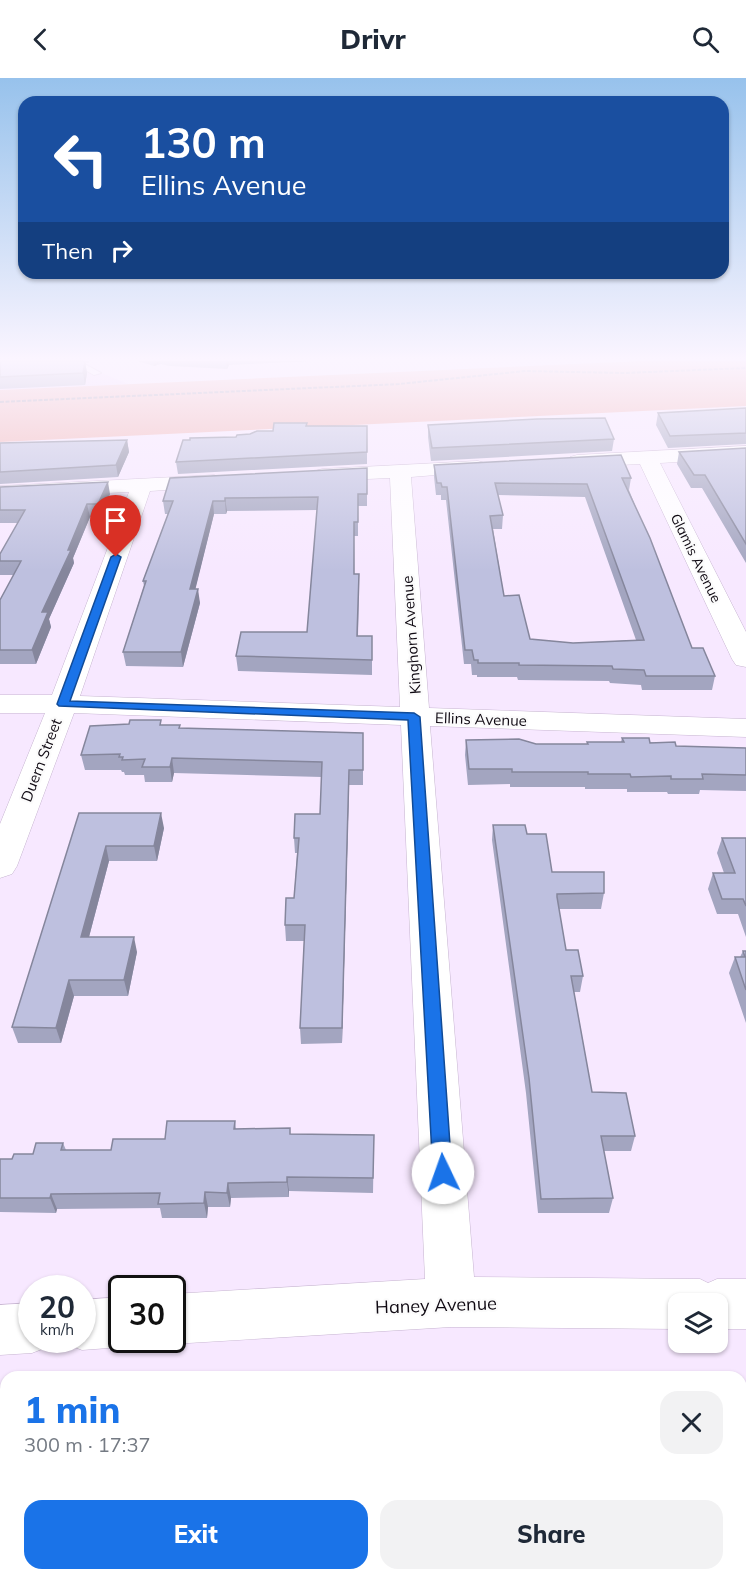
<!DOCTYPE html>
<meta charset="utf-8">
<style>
body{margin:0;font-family:Mulish,sans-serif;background:#f2f2f3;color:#1f2937;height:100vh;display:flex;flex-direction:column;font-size:22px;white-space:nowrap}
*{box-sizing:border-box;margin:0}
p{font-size:20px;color:#747a83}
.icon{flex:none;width:33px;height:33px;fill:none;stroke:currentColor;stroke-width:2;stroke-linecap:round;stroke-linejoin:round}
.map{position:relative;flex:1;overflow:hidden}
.panel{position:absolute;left:0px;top:1293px;width:747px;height:210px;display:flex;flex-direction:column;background:#fff;border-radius:18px 18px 0 0;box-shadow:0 2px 4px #0004}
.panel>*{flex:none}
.top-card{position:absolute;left:18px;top:18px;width:711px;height:183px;border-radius:18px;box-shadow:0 2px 4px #0004;background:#1a4fa0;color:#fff;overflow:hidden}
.tools{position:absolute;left:668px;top:1215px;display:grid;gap:12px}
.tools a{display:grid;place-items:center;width:60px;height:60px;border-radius:12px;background:#fff;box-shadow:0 2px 4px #0004;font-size:30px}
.speed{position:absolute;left:18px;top:1197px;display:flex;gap:12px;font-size:30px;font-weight:700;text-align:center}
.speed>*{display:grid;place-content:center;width:78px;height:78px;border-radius:50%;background:#fff;box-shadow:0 2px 4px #0004;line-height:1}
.speed small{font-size:15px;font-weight:400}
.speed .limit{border:3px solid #111;border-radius:9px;background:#fff;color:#111}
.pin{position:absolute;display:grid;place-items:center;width:51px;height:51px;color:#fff;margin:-62px -26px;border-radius:50% 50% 50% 0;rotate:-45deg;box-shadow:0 0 6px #0007}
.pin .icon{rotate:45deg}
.me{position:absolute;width:66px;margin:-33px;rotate:357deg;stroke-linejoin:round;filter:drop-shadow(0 0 4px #0008)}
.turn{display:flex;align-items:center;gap:21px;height:126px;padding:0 24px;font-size:27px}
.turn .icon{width:78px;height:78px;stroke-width:2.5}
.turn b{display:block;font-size:42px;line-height:51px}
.then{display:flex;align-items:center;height:57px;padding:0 24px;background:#0003;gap:12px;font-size:22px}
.round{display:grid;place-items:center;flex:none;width:63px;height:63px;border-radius:18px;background:#f2f2f3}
.headline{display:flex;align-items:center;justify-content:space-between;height:102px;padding:0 24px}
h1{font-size:36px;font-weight:800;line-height:45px;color:#1a73e8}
.cta{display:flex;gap:12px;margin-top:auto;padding:12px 24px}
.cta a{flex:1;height:69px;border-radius:18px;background:#1a73e8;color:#fff;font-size:24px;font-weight:800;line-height:69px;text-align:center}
.cta a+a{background:#f2f2f3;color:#1f2937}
header{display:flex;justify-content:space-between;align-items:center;height:78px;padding:0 24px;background:#fff;font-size:27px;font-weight:800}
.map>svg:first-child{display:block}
.built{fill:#f1d9fc}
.green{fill:#f1b3b2}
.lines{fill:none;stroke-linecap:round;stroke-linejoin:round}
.service-casing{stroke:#c6b4d0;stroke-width:2}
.minor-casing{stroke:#c6b4d0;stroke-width:1}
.path{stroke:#a196a8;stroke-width:2;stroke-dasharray:4 1.5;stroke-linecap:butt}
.service{fill:#fff;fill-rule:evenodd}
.minor{fill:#fff;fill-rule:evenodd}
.wall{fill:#a3a5c0;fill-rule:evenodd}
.shaded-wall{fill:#85869c}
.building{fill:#bec0df;stroke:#85869c;stroke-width:1.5;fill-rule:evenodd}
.route{fill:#1a73e8;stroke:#114b97;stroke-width:1.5}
.labels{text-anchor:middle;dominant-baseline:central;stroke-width:4.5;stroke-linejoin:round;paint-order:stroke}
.far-street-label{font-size:14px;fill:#0f0912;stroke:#fbfbfb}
.street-label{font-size:15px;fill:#0f0912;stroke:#fbfbfb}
.near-street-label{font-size:18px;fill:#0f0912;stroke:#fbfbfb}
</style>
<header><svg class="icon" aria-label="back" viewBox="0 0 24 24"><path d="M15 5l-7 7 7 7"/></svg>Drivr<svg class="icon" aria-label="search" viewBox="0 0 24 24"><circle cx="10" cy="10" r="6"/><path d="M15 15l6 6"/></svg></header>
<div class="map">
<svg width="746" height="1503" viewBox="0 0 746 1503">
<rect width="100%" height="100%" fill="#f7e8ff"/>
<path class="built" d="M 73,283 L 128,306 L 0,312 L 0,284 Z"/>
<path class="green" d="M 641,283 L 746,283 L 746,328 L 0,364 L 0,312 Z"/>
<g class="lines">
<g class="service-casing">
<path id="service" d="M 69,283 L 79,283 L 101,295 L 94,297 Z"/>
</g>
<g class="minor-casing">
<path id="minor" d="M 746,368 L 746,380 L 660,385 L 746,554 L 746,589 L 736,587 L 732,581 L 640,386 L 577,389 L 570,387 L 567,383 L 570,379 L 577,377 Z
M 478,383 L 485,385 L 488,389 L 485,393 L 411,399 L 429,630 L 746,641 L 746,659 L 430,648 L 474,1199 L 700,1201 L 708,1205 L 717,1201 L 746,1201 L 746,1251 L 717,1251 L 717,1226 L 678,1226 L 678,1251 L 451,1249 L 172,1266 L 161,1262 L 172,1262 L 172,1216 L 425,1201 L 401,647 L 74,635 L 17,788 L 12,796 L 0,800 L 0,746 L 45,635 L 0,635 L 0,617 L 52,617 L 129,414 L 0,420 L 0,408 L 214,397 L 221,399 L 224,403 L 221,407 L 214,409 L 150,413 L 80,618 L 400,629 L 390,400 L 322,403 L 315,401 L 312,397 L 315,393 L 322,391 Z
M 122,1219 L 122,1262 L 140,1262 L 122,1269 L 82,1272 L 64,1265 L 63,1262 L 82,1262 L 82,1222 Z
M 32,1225 L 32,1262 L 52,1262 L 50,1268 L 32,1275 L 0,1277 L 0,1227 Z"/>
</g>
<path class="path" d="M 0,324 L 399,306 L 525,293 L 625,295 L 746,290"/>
<use href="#service" class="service"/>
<use href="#minor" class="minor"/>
</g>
<path class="wall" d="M 0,283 L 89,283 L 88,285 L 85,284 L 87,295 L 85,307 L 0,311 Z
M 137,283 L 316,283 L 229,287 L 227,291 L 170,288 L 160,286 L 154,288 Z
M 746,330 L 746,366 L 668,370 L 656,347 L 658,335 Z
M 307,345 L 307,348 L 367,348 L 367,386 L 178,396 L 176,384 L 190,362 L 236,359 L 273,353 Z
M 428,347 L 614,361 L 612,373 L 431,383 L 428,359 Z
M 127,362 L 129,374 L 118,399 L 0,406 L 0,365 Z
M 746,370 L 746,485 L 702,410 L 691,410 L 677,386 L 679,374 Z
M 434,387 L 631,400 L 629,412 L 692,570 L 715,598 L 712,612 L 642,612 L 641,607 L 610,605 L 609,603 L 518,602 L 517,599 L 477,599 L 477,597 L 472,597 L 471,586 L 464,586 L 446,422 L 441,422 L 441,417 L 436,417 L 434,399 ZM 498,417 L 585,419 L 636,562 L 573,565 L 530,561 L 504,518 L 493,451 L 502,451 L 503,437 Z
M 367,390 L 367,428 L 358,428 L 358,458 L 354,458 L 354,496 L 359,510 L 358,558 L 372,558 L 372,597 L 238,593 L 236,578 L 307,554 L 317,432 L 227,433 L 226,436 L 214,436 L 195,511 L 200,525 L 183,589 L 126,588 L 123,574 L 144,508 L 143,503 L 168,436 L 165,436 L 163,423 Z
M 0,409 L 110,416 L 100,439 L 90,439 L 73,480 L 74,485 L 49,541 L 51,549 L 36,586 L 0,586 L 0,522 L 14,497 L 0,497 L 0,476 L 18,445 L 0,445 Z
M 162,647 L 180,647 L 180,650 L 363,655 L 363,707 L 349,707 L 342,965 L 301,966 L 300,950 L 304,863 L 286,863 L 285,847 L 294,820 L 297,775 L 295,775 L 294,760 L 320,736 L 322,699 L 174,695 L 172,704 L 145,704 L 144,697 L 125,697 L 124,694 L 122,694 L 121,692 L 85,692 L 81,677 Z
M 622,660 L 676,668 L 746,670 L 746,713 L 700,712 L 699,716 L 668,716 L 667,714 L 627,714 L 627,711 L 585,711 L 585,709 L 510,709 L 510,706 L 468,707 L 465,677 L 466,662 L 536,666 L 587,666 L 587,664 L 621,664 Z
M 79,735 L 164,750 L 157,783 L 109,783 L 89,859 L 137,874 L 128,918 L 74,918 L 61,965 L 18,965 L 12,949 Z
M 493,747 L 552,794 L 604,815 L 601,831 L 559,831 L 566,872 L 583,898 L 580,914 L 574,914 L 592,1014 L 635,1058 L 631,1073 L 604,1073 L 613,1120 L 609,1135 L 538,1135 L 526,1015 L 492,762 Z
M 722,760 L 746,760 L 746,859 L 738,836 L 717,836 L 708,811 L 713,795 L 724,795 L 717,775 Z
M 743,873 L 746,873 L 746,945 L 729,895 L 735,879 L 740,879 Z
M 235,1043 L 236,1051 L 290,1050 L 290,1056 L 374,1057 L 373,1115 L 289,1113 L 289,1119 L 231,1120 L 230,1129 L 208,1129 L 207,1140 L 162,1140 L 160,1130 L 57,1131 L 56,1135 L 0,1134 L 0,1081 L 12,1081 L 33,1076 L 63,1065 L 66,1072 L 111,1072 L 165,1061 Z
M 741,1316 L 746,1316 L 746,1433 L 741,1433 Z
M 0,1363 L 6,1363 L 6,1449 L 0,1449 Z"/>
<path class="shaded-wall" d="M 153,283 L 160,283 L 160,286 L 154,288 Z
M 226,283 L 229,283 L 229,287 L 227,291 Z
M 85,284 L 87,295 L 85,307 L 83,295 Z
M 127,362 L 129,374 L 118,399 L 116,387 Z
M 108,404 L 110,416 L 100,439 L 98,426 Z
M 225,420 L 227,433 L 226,436 L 225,423 Z
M 213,423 L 214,436 L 192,525 L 190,511 Z
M 87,426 L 90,439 L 73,480 L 74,485 L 49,541 L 51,549 L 36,586 L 32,572 L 42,534 Z
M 198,511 L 200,525 L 183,589 L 181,574 Z
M 172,680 L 174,695 L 172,704 L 170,689 Z
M 349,692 L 349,707 L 342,965 L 342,950 Z
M 161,735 L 164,750 L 157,783 L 154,768 Z
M 106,768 L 109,783 L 85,874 L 81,859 Z
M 134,859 L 137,874 L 128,918 L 124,902 Z
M 69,902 L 74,918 L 61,965 L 56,950 Z
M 287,1099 L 289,1113 L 289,1119 L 287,1104 Z
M 228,1105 L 231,1120 L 230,1129 L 227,1115 Z
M 205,1114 L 208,1129 L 207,1140 L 204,1125 Z
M 51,1116 L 57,1131 L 56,1135 L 50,1120 Z"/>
<path class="building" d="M 0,283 L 83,283 L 85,284 L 83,295 L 0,299 Z
M 746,330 L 746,355 L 670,358 L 658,335 Z
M 605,340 L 614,361 L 432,370 L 428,347 L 537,341 Z
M 274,345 L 307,345 L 306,348 L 367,348 L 367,374 L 176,384 L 183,362 L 190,362 L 190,360 L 236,359 L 237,357 L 250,356 L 257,353 L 273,353 Z
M 127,362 L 116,387 L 0,394 L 0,365 Z
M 746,370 L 746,466 L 705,397 L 694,397 L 679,374 Z
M 621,377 L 631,400 L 622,400 L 650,460 L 692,570 L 703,570 L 715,598 L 646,598 L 644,592 L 613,591 L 612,588 L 519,587 L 519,585 L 478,585 L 478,582 L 474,582 L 472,572 L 465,572 L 447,409 L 442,409 L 441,405 L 437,405 L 434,387 ZM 495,405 L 587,406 L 644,562 L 573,565 L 530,561 L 519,517 L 504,518 L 490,438 L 503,437 Z
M 367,390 L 367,416 L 358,416 L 358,444 L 354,444 L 354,496 L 359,496 L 357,558 L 372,558 L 372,582 L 236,578 L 241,554 L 307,554 L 318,419 L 225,420 L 225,423 L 213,423 L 190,511 L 198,511 L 181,574 L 123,574 L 146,503 L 143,503 L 173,423 L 163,423 L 170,400 Z
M 108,404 L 98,426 L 87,426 L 68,472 L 71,472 L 42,534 L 48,534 L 32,572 L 0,572 L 0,522 L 21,483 L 0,483 L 0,476 L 25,432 L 0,432 L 0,409 Z
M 130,642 L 161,642 L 160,647 L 180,647 L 179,650 L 363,655 L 363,692 L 349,692 L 342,950 L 300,950 L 305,847 L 285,847 L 286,820 L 294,820 L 299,760 L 294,760 L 295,736 L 320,736 L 322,684 L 172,680 L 170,689 L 142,689 L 145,681 L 122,682 L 123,679 L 119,679 L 120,676 L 81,677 L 90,648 L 129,646 Z
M 622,660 L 649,660 L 650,665 L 675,664 L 676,668 L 746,670 L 746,697 L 702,696 L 703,701 L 671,701 L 671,698 L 631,699 L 630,696 L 588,696 L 588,694 L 512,694 L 512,691 L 469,691 L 466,662 L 519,661 L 536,666 L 588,666 L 587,664 L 624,664 Z
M 79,735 L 161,735 L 154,768 L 106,768 L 81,859 L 134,859 L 124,902 L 69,902 L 56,950 L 12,949 Z
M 493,747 L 525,747 L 527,756 L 546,756 L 552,794 L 604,794 L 604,815 L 557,816 L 557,819 L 566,872 L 578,872 L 583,898 L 571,898 L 592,1014 L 626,1015 L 635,1058 L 601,1058 L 613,1120 L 541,1121 L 529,1000 Z
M 722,760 L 746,760 L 746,828 L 743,821 L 722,821 L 713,795 L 735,795 Z
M 743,873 L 746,873 L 746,912 L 735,879 L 745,879 Z
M 167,1043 L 235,1043 L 234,1051 L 290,1050 L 290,1056 L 374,1057 L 373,1100 L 287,1099 L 287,1104 L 228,1105 L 227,1115 L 205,1114 L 204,1125 L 158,1126 L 160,1115 L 51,1116 L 50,1120 L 0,1120 L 0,1081 L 12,1081 L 14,1076 L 33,1076 L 36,1065 L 63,1065 L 61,1072 L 111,1072 L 113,1061 L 165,1061 Z
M 741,1316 L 746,1316 L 746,1422 L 741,1422 Z
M 0,1363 L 6,1363 L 6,1438 L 0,1438 Z"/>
<linearGradient id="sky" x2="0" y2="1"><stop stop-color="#97c2ec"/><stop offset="0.57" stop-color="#fbf5ff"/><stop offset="1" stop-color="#fbf5ff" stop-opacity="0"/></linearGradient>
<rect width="746" height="493" fill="url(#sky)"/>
<path class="route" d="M 116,476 L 121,479 L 70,623 L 414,635 L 420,639 L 452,1095 L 449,1101 L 443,1104 L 436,1101 L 433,1095 L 408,642 L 59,628 L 57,626 L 111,479 Z"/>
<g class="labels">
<g class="far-street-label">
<text transform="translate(696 480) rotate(64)">Glamis Avenue</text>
</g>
<g class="street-label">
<text transform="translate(411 557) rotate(-94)">Kinghorn Avenue</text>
<text transform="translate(481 641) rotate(2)">Ellins Avenue</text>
<text transform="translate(41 682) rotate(-69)">Duern Street</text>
</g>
<g class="near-street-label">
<text transform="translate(436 1227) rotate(-2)">Haney Avenue</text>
</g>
</g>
</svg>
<div class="tools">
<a><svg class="icon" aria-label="layers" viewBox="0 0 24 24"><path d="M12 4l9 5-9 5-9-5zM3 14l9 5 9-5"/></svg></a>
</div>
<div class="speed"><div>20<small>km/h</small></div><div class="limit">30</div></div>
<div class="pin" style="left:116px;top:479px;background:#d93025"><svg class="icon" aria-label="arrive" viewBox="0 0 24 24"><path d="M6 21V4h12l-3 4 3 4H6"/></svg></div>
<svg class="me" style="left:443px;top:1095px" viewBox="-20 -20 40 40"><circle r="19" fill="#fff"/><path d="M0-13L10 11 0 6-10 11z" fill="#1a73e8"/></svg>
<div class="top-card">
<div class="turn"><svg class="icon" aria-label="left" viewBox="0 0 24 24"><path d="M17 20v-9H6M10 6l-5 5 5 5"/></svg><div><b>130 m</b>Ellins Avenue</div></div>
<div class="then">Then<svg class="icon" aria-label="right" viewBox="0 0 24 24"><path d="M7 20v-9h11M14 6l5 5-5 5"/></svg></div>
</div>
<section class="panel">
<div class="headline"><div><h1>1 min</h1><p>300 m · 17:37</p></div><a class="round"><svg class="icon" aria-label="close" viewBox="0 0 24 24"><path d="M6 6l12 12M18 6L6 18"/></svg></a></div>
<div class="cta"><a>Exit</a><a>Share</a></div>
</section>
</div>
